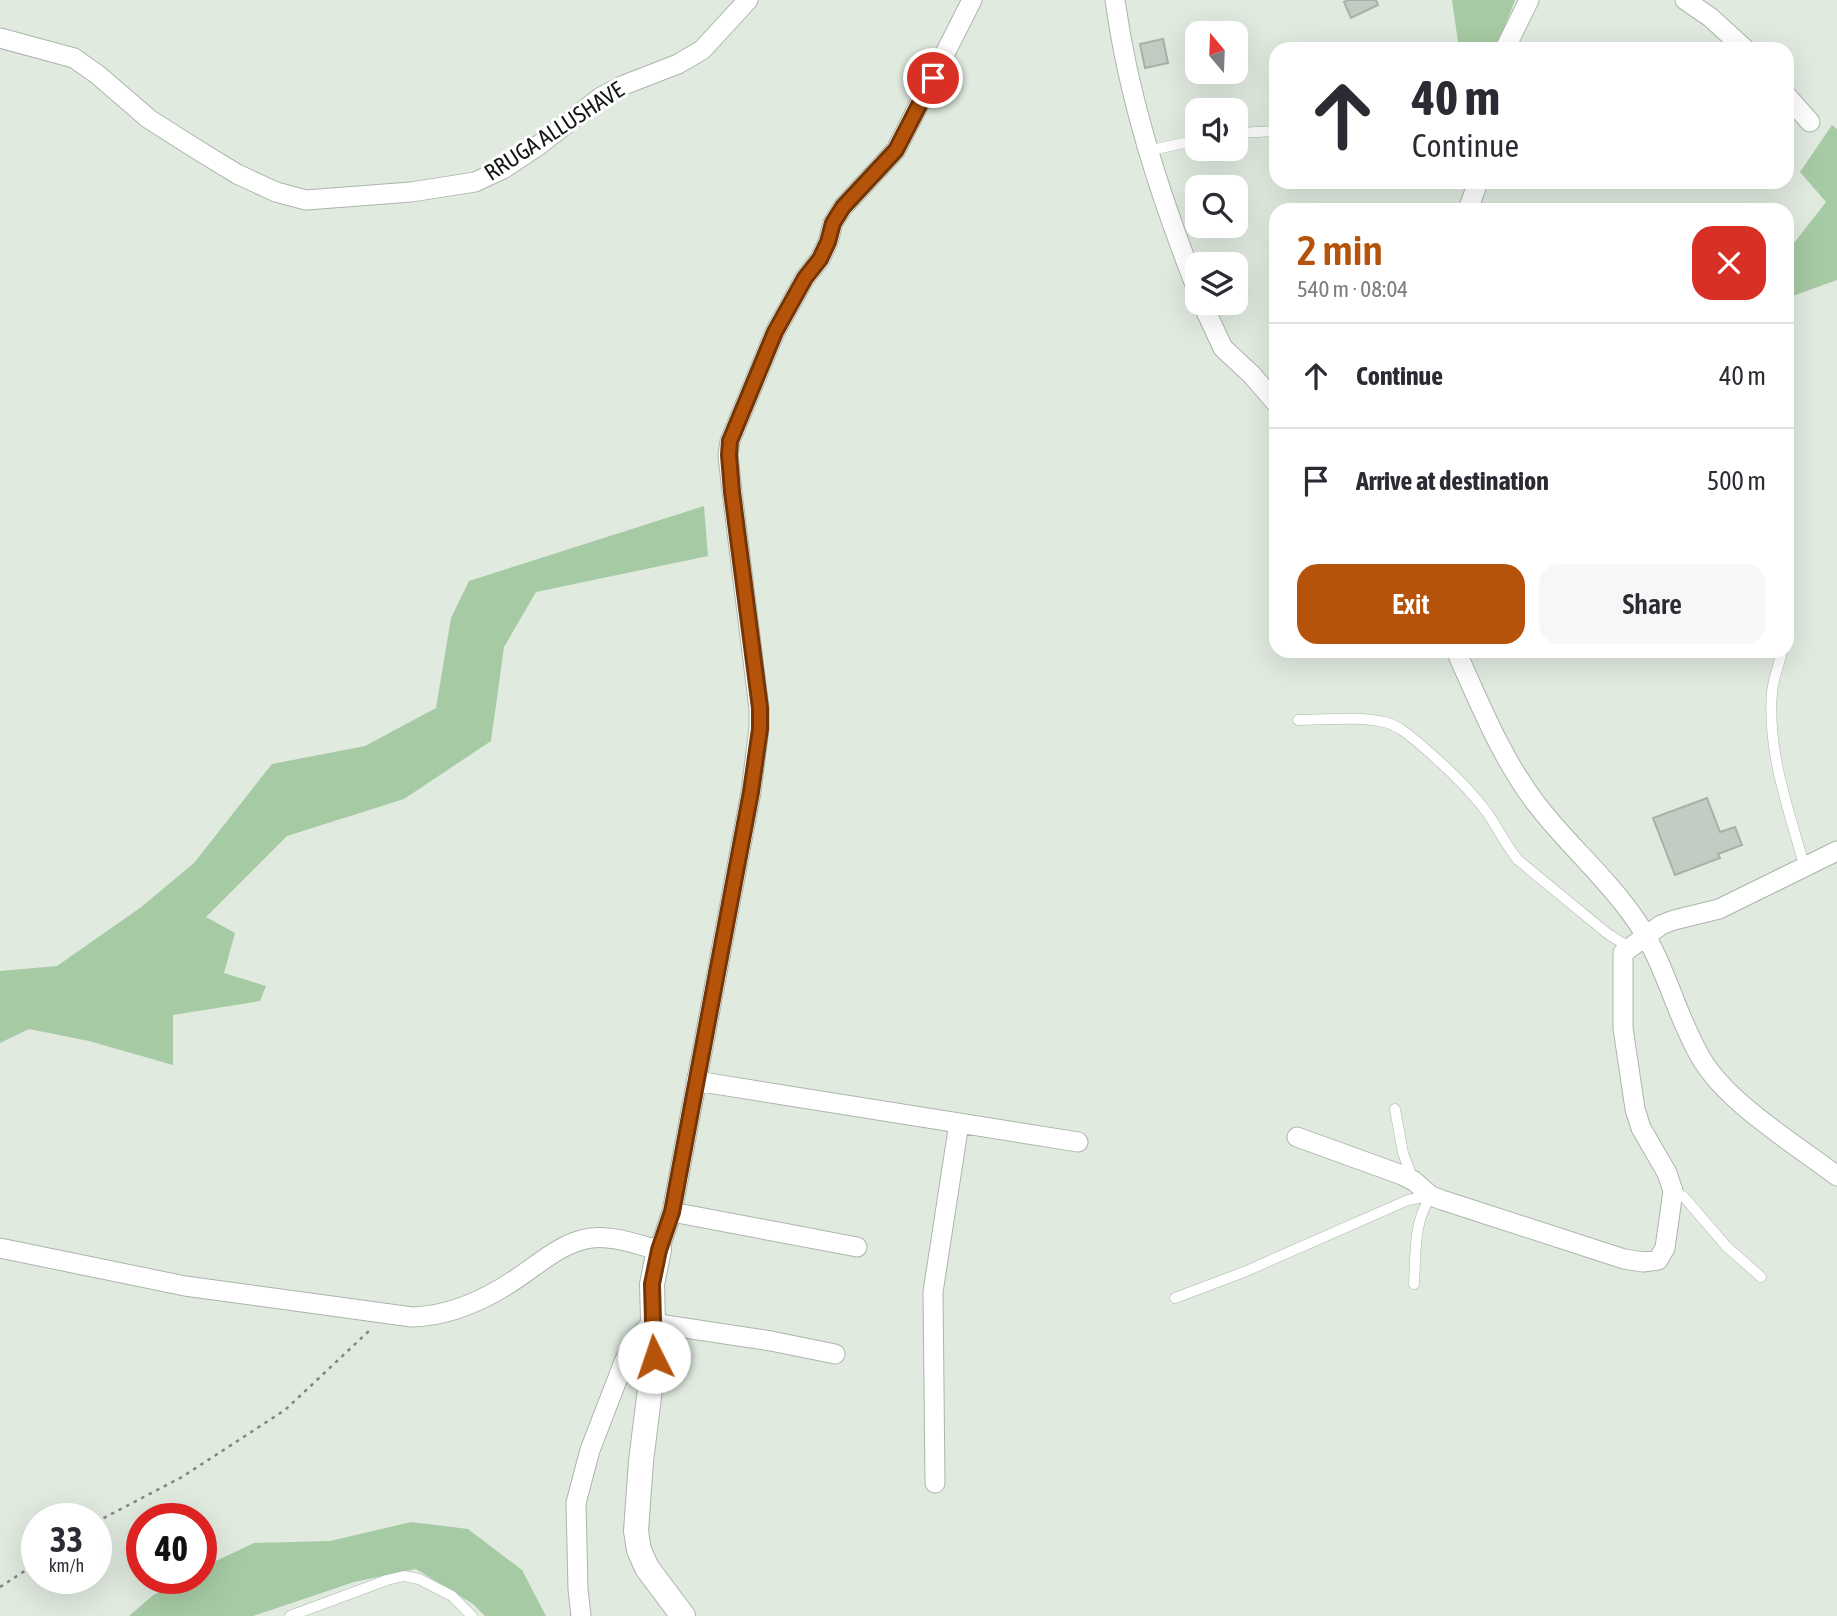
<!DOCTYPE html>
<meta charset="utf-8">
<style>
body{margin:0;font-family:"Asap Condensed",sans-serif;background:#f7f7f7;color:#2b2b33;height:100vh;display:flex;flex-direction:column;font-size:26px;white-space:nowrap}
*{box-sizing:border-box;margin:0}
p{font-size:23px;color:#7c7c81}
.icon{flex:none;width:38px;height:38px;fill:none;stroke:currentColor;stroke-width:2;stroke-linecap:round;stroke-linejoin:round}
.map{position:relative;flex:1;overflow:hidden}
.details{position:absolute;left:1269px;top:203px;width:525px;height:455px;display:flex;flex-direction:column;background:#fff;border-radius:21px;box-shadow:0 7px 28px #0002}
.details>*{flex:none}
.banner{position:absolute;left:1269px;top:42px;width:525px;height:147px;border-radius:21px;box-shadow:0 7px 28px #0002;background:#fff;color:#2b2b33;overflow:hidden}
.needle{width:46px;rotate:341deg}
.controls{position:absolute;left:1185px;top:21px;display:grid;gap:14px}
.controls a{display:grid;place-items:center;width:63px;height:63px;border-radius:14px;background:#fff;box-shadow:0 7px 28px #0002;font-size:35px}
.speed{position:absolute;left:21px;top:1503px;display:flex;gap:14px;font-size:35px;font-weight:700;text-align:center}
.speed>*{display:grid;place-content:center;width:91px;height:91px;border-radius:50%;background:#fff;box-shadow:0 7px 28px #0002;line-height:1}
.speed small{font-size:18px;font-weight:400}
.speed .limit{border:10px solid #d22;background:#fff;color:#111}
.pin{position:absolute;display:grid;place-items:center;width:60px;height:60px;color:#fff;margin:-30px;border:4px solid #fff;border-radius:50%;box-shadow:0 2px 7px #0007}
.me{position:absolute;width:77px;margin:-38px;rotate:356deg;stroke-linejoin:round;filter:drop-shadow(0 0 5px #0008)}
.turn{display:flex;align-items:center;gap:24px;height:147px;padding:0 28px;font-size:32px}
.turn .icon{width:91px;height:91px;stroke-width:2.5}
.turn b{display:block;font-size:49px;line-height:60px}
.round{display:grid;place-items:center;flex:none;width:74px;height:74px;border-radius:21px;background:#f7f7f7}
.overview{display:flex;align-items:center;justify-content:space-between;height:119px;padding:0 28px}
h1{font-size:42px;font-weight:600;line-height:52px;color:#b45309}
.button{display:flex;gap:14px;margin-top:auto;padding:14px 28px}
.button a{flex:1;height:80px;border-radius:21px;background:#b45309;color:#fff;font-size:28px;font-weight:600;line-height:80px;text-align:center}
.button a+a{background:#f7f7f7;color:#2b2b33}
ul{padding:0;list-style:none}
li{display:flex;align-items:center;gap:21px;height:105px;padding:0 28px;border-top:2px solid #e1e1e2}
li div{flex:1}
li b{display:block;font-size:26px}
li em{font-style:normal}
.map>svg:first-child{display:block}
.green{fill:#a6caa4}
.building{fill:#c3ccc2;stroke:#a8b1a7;stroke-width:2}
.lines{fill:none;stroke-linecap:round;stroke-linejoin:round}
.service-casing{stroke:#acb5ab;stroke-width:11}
.minor-casing{stroke:#acb5ab;stroke-width:21}
.tertiary-casing{stroke:#acb5ab;stroke-width:26}
.path{stroke:#80877f;stroke-width:2.5;stroke-dasharray:3.5 5;stroke-linecap:butt}
.service{stroke:#fff;stroke-width:10}
.minor{stroke:#fff;stroke-width:19}
.tertiary{stroke:#fff;stroke-width:24}
.route-casing{stroke:#753606;stroke-width:18}
.route{stroke:#b45309;stroke-width:12}
.labels{text-anchor:middle;dominant-baseline:central;stroke-width:6;stroke-linejoin:round;paint-order:stroke}
.street-label{font-size:23px;fill:#131713;stroke:#fff}
</style>
<div class="map">
<svg width="1837" height="1616" viewBox="0 0 1837 1616">
<rect width="100%" height="100%" fill="#e0eadf"/>
<path class="green" d="M 1452,0 L 1515,0 L 1496,49 L 1459,49 Z
M 1832,125 L 1837,129 L 1837,280 L 1787,298 L 1787,252 L 1826,202 L 1800,172 Z
M 704,506 L 708,556 L 536,592 L 504,647 L 491,741 L 404,799 L 287,836 L 206,917 L 235,933 L 224,973 L 266,986 L 260,1001 L 173,1015 L 173,1065 L 89,1041 L 29,1029 L 0,1043 L 0,971 L 57,966 L 140,908 L 194,863 L 272,764 L 365,746 L 436,708 L 451,618 L 469,581 Z
M 411,1522 L 468,1529 L 522,1570 L 546,1616 L 485,1616 L 473,1604 L 416,1569 L 354,1582 L 253,1616 L 129,1616 L 152,1596 L 182,1579 L 201,1578 L 201,1568 L 254,1543 L 330,1541 Z"/>
<path class="building" d="M 1348,0 L 1376,0 L 1378,5 L 1351,18 L 1344,2 Z
M 1163,39 L 1168,63 L 1145,68 L 1140,44 Z
M 1707,798 L 1720,832 L 1735,827 L 1742,845 L 1718,854 L 1720,858 L 1675,875 L 1653,818 Z"/>
<g class="lines">
<g class="service-casing">
<path id="service" d="M 1236,133 L 1276,131
M 1147,151 L 1197,140
M 1781,656 C 1778,667 1773,680 1772,692 C 1767,752 1789,811 1805,868
M 1298,720 C 1326,720 1357,716 1384,722 C 1398,725 1410,736 1421,745 C 1443,764 1464,783 1482,806 C 1496,823 1504,843 1518,860 L 1608,934 L 1629,947
M 1395,1109 L 1403,1153 L 1412,1177
M 1673,1191 L 1684,1197 L 1727,1247 L 1761,1277
M 1414,1284 C 1416,1254 1413,1222 1431,1196
M 1175,1298 L 1244,1272 L 1408,1200 L 1430,1196
M 290,1616 L 387,1580 L 404,1576 L 419,1579 L 452,1596 L 472,1616"/>
</g>
<g class="minor-casing">
<path id="minor" d="M 1115,0 C 1129,101 1160,195 1197,290
M 1685,0 L 1710,17 L 1745,49
M 0,38 L 74,58 L 98,75 L 149,119 L 193,147 L 237,174 L 276,192 L 306,200 L 411,192 L 475,182 L 503,169 L 539,145 L 601,97 L 624,85 L 678,64 L 702,50 L 748,0
M 1505,49 L 1529,0
M 1787,96 L 1810,122
M 1468,210 L 1478,182
M 1202,303 L 1223,348 L 1252,375 L 1276,403
M 1456,651 C 1480,704 1502,760 1538,806 C 1568,845 1607,878 1635,919 C 1665,961 1675,1014 1701,1058 C 1727,1103 1795,1144 1837,1176
M 696,1081 L 1078,1142
M 1297,1137 L 1402,1175 L 1414,1181 L 1431,1196 L 1442,1200 L 1624,1259 L 1643,1262 L 1658,1260 L 1665,1248 L 1673,1191 L 1667,1173 L 1641,1128 L 1635,1109 L 1623,1028 L 1623,953 L 1661,925 L 1674,920 L 1719,909 L 1837,851
M 672,1212 L 857,1247
M 0,1248 L 185,1286 L 412,1317 C 449,1316 485,1300 516,1279 C 539,1264 562,1242 591,1238 C 613,1235 638,1245 659,1250 L 672,1212 L 751,792 L 759,728 L 759,708 L 732,492 L 728,455 L 730,441 L 775,332 L 805,278 L 820,259 L 828,242 L 833,223 L 843,207 L 896,150 L 972,0
M 935,1483 L 933,1292 L 959,1123
M 581,1616 L 578,1589 L 576,1503 L 590,1450 L 624,1362 L 635,1340 L 652,1323 L 771,1341 L 835,1354"/>
</g>
<g class="tertiary-casing">
<path id="tertiary" d="M 659,1250 L 652,1284 L 654,1357 L 641,1461 L 636,1531 L 639,1550 L 647,1568 L 683,1616"/>
</g>
<path class="path" d="M 96,1522 L 182,1477 L 285,1410 L 370,1330
M 0,1587 L 37,1563"/>
<use href="#service" class="service"/>
<use href="#minor" class="minor"/>
<use href="#tertiary" class="tertiary"/>
</g>
<g class="lines">
<g class="route-casing">
<path id="route" d="M 654,1357 L 652,1284 L 659,1250 L 672,1212 L 751,792 L 760,729 L 760,708 L 732,492 L 729,455 L 730,441 L 775,332 L 805,278 L 820,259 L 828,242 L 833,223 L 843,207 L 896,150 L 933,78"/>
</g>
<use href="#route" class="route"/>
</g>
<g class="labels">
<g class="street-label">
<text transform="translate(554 131) rotate(-33)">RRUGA ALLUSHAVE</text>
</g>
</g>
</svg>
<div class="controls">
<a><svg class="needle" viewBox="-14 -14 28 28"><path d="M0-13l5 13h-10z" fill="#e53935"/><path d="M0 13l5-13h-10z" fill="#7c7c81"/></svg></a>
<a><svg class="icon" aria-label="sound" viewBox="0 0 24 24"><path d="M4 9h4l5-4v14l-5-4H4zM17 9q2 3 0 6"/></svg></a>
<a><svg class="icon" aria-label="search" viewBox="0 0 24 24"><circle cx="10" cy="10" r="6"/><path d="M15 15l6 6"/></svg></a>
<a><svg class="icon" aria-label="layers" viewBox="0 0 24 24"><path d="M12 4l9 5-9 5-9-5zM3 14l9 5 9-5"/></svg></a>
</div>
<div class="speed"><div>33<small>km/h</small></div><div class="limit">40</div></div>
<div class="pin" style="left:933px;top:78px;background:#d93025"><svg class="icon" aria-label="arrive" viewBox="0 0 24 24"><path d="M6 21V4h12l-3 4 3 4H6"/></svg></div>
<svg class="me" style="left:654px;top:1357px" viewBox="-20 -20 40 40"><circle r="19" fill="#fff"/><path d="M0-13L10 11 0 6-10 11z" fill="#b45309"/></svg>
<div class="banner">
<div class="turn"><svg class="icon" aria-label="ahead" viewBox="0 0 24 24"><path d="M12 20V5M6 11l6-6 6 6"/></svg><div><b>40 m</b>Continue</div></div>
</div>
<section class="details">
<div class="overview"><div><h1>2 min</h1><p>540 m · 08:04</p></div><a class="round" style="background:#d93025;color:#fff"><svg class="icon" aria-label="close" viewBox="0 0 24 24"><path d="M6 6l12 12M18 6L6 18"/></svg></a></div>
<ul>
<li><svg class="icon" aria-label="ahead" viewBox="0 0 24 24"><path d="M12 20V5M6 11l6-6 6 6"/></svg><div><b>Continue</b></div><em>40 m</em></li>
<li><svg class="icon" aria-label="arrive" viewBox="0 0 24 24"><path d="M6 21V4h12l-3 4 3 4H6"/></svg><div><b>Arrive at destination</b></div><em>500 m</em></li>
</ul>
<div class="button"><a>Exit</a><a>Share</a></div>
</section>
</div>
